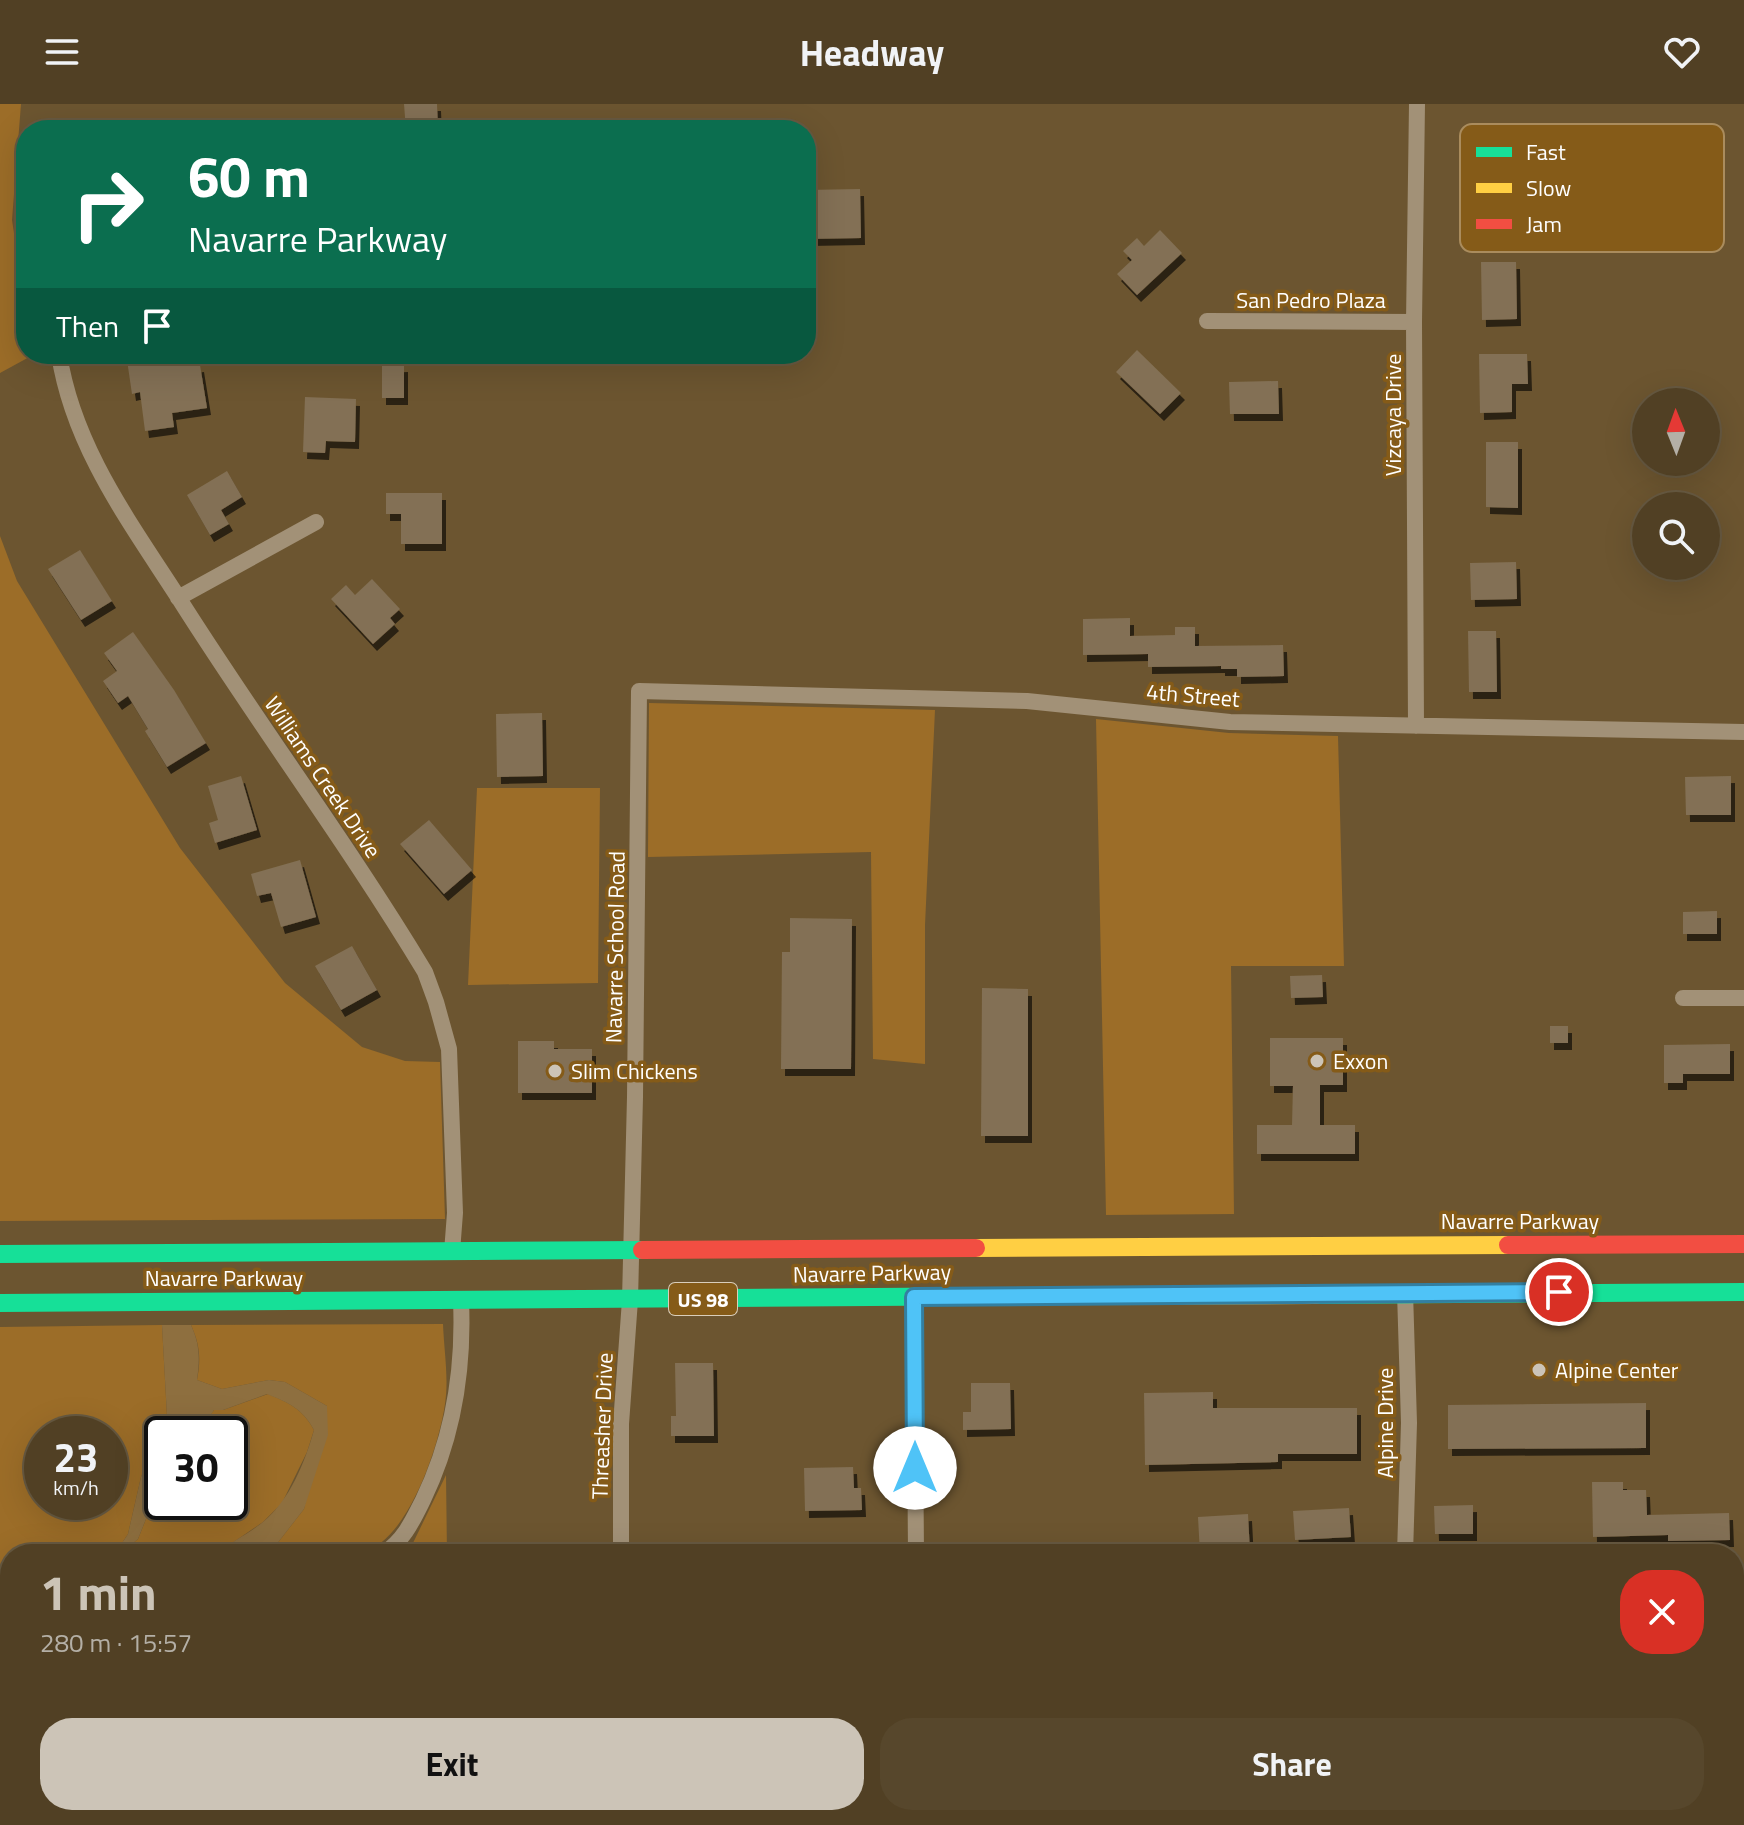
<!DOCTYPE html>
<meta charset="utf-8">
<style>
body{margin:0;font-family:"Titillium Web",sans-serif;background:#57472c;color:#f1f3f6;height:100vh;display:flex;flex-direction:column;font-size:30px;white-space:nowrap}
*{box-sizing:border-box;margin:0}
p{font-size:26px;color:#b4afa6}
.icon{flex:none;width:44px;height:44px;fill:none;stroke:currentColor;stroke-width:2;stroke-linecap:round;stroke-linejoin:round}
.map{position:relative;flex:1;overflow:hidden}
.drawer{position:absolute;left:0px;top:1440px;width:1744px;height:282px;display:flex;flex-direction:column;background:#514024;border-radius:32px 32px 0 0;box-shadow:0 8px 32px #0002,0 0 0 2px #675941}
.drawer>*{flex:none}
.guide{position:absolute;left:16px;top:16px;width:800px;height:244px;border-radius:32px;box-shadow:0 8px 32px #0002,0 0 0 2px #675941;background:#0b6e4f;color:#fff;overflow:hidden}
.needle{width:52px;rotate:359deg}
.fabs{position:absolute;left:1632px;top:284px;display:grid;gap:16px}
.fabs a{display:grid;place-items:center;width:88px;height:88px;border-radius:50%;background:#514024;box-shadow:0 8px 32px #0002,0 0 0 2px #675941;font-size:40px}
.speed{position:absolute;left:24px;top:1312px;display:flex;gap:16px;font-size:40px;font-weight:700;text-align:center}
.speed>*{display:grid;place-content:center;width:104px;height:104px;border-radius:50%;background:#514024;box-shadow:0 8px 32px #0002,0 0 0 2px #675941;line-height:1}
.speed small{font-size:20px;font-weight:400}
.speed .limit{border:4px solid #111;border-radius:12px;background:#fff;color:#111}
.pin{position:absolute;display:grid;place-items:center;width:68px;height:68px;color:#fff;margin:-34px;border:4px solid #fff;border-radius:50%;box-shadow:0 2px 8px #0007}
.me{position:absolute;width:88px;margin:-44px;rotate:0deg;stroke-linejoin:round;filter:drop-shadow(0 0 6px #0008)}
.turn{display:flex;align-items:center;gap:28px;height:168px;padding:0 40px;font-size:36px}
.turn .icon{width:104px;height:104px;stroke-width:2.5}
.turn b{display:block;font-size:56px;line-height:68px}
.then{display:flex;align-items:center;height:76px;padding:0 40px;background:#0003;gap:16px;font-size:30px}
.round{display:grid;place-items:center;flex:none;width:84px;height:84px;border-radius:32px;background:#57472c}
.overview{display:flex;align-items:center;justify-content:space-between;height:136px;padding:0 40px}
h1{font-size:48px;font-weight:700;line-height:60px;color:#ccc4b7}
.button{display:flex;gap:16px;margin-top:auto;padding:16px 40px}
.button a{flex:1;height:92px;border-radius:32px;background:#ccc4b7;color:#111;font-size:32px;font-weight:700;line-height:92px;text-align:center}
.button a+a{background:#57472c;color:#f1f3f6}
header{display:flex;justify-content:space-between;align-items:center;height:104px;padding:0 40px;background:#514024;font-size:36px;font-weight:700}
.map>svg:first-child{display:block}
.green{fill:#9c6d28;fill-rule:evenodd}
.water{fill:#8e6f3f}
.building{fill:#837054;filter:url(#shadow)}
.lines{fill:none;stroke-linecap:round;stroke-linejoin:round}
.street{stroke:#a29177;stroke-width:16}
.fast{stroke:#16e098;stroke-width:18}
.slow{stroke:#ffcf43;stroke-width:18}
.jam{stroke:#f24e42;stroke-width:18}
.route-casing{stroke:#337fa1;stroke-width:20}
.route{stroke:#4fc3f7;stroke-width:14}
.poi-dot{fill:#ccc4b7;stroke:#855b18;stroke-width:3}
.labels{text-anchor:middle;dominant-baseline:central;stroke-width:7;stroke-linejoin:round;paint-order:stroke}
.shield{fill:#855b18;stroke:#daceba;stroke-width:2}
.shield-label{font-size:20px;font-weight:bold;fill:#fff}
.street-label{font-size:22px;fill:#fff;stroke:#855b18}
.poi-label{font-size:22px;fill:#fff;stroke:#855b18;text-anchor:start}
.key{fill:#855b18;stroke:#aa8c5d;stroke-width:2}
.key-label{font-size:22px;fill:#fff}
</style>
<header><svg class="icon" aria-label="menu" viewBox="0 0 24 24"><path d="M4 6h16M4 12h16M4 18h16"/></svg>Headway<svg class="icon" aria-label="heart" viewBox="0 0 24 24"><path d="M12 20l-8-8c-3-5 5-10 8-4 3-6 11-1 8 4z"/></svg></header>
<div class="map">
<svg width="1744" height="1721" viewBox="0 0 1744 1721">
<defs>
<filter id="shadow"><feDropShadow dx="4" dy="7" stdDeviation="0" flood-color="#0009"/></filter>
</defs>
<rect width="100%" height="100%" fill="#6c5530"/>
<path class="green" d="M 0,0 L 21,0 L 12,116 L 26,208 L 26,250 L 33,251 L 0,269 Z
M 0,432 L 17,477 L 180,744 L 285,879 L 362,943 L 405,957 L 440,958 L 445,1115 L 0,1117 Z
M 649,599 L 935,606 L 925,821 L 925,960 L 873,955 L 871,748 L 648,753 Z
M 1096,615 L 1229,629 L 1338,632 L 1344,862 L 1231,862 L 1234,1110 L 1106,1111 Z
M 477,684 L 600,684 L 598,879 L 468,881 Z
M 443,1220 C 444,1246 449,1275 445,1300 C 439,1342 408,1438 361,1449 C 340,1454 292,1450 269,1450 L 304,1405 L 327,1302 L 285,1278 L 269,1276 L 222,1285 L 197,1276 C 201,1255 200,1241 191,1221 Z
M 162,1221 L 167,1312 L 141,1373 L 128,1430 L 122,1439 L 73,1441 L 55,1450 L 10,1450 L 10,1521 L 0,1519 L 0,1223 ZM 42,1330 L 110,1330 L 110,1398 L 42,1398 Z
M 268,1290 C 289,1299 303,1305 314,1326 L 307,1348 L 282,1399 L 263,1418 L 216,1450 L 120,1450 L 138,1435 L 162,1375 L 162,1398 L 230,1398 L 230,1330 L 207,1330 L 208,1314 L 214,1306 L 223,1306 Z
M 446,1371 L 447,1450 L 401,1450 L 413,1439 Z
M 0,1534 L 10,1537 L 10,1626 L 0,1625 Z
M 70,1712 L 272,1712 L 272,1721 L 69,1721 Z"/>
<path class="water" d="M 162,1221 L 191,1221 C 200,1241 200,1255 197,1276 L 222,1285 L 269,1276 L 285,1278 L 327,1302 L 328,1331 L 304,1405 L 269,1450 L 216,1450 C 231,1438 248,1430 263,1418 C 290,1396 305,1358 314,1326 C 303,1305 289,1299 267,1290 L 223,1306 L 214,1306 L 208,1315 L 207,1330 L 162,1330 L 162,1375 L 138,1435 L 120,1450 L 55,1450 L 56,1444 L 122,1439 L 128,1430 L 141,1373 L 167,1312 Z
M 0,1625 L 10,1626 L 10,1712 L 70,1712 L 69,1721 L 0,1721 Z"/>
<path class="building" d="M 404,0 L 437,0 L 438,24 L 406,26 Z
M 860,85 L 861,134 L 806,135 L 806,86 Z
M 1160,126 L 1182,149 L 1137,191 L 1117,170 L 1132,156 L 1123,147 L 1137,134 L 1144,142 Z
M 1481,158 L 1516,158 L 1517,215 L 1482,216 Z
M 1137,246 L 1181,289 L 1160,310 L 1116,268 Z
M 170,250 L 190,250 L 192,262 L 200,261 L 207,304 L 172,309 L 174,323 L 145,327 L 140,288 L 132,290 L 127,256 Z
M 1479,250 L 1527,250 L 1528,280 L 1512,280 L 1512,308 L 1480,309 Z
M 404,261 L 404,294 L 382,294 L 382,262 Z
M 1278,277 L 1279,310 L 1230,310 L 1229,278 Z
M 305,293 L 356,295 L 355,338 L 326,337 L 325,349 L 303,348 Z
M 1486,338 L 1518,338 L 1518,404 L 1486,403 Z
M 227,367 L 242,393 L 221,406 L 229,420 L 210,431 L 187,391 Z
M 386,389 L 442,389 L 442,440 L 401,440 L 401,410 L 386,410 Z
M 80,446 L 112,497 L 81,516 L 48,465 Z
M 1516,458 L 1517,495 L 1471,496 L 1470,459 Z
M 372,475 L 400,505 L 390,514 L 395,520 L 373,540 L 331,495 L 346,481 L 355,491 Z
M 1130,514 L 1130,532 L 1175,531 L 1175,523 L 1195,523 L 1195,542 L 1283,541 L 1284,572 L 1237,573 L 1237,565 L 1221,565 L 1221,562 L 1148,563 L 1148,550 L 1083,551 L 1083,515 Z
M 1468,527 L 1496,527 L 1497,588 L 1469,588 Z
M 133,528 L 174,586 L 206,639 L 167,663 L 145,627 L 148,625 L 128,592 L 118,599 L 103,577 L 117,567 L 104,549 Z
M 542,609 L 543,672 L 497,673 L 496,610 Z
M 241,672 L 257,726 L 215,739 L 209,719 L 218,716 L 208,682 Z
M 1731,672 L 1731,711 L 1686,711 L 1685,673 Z
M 429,716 L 472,766 L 444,790 L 400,740 Z
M 300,756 L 316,813 L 281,823 L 271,789 L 257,792 L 251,770 Z
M 1717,807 L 1717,830 L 1683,830 L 1683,808 Z
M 790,814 L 852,815 L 851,965 L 781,965 L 782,848 L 790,848 Z
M 352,842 L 377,886 L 341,906 L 315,862 Z
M 1322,871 L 1323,893 L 1291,894 L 1290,872 Z
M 982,884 L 1028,885 L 1028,1032 L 981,1032 Z
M 1550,922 L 1568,922 L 1568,939 L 1550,939 Z
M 1270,934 L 1343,934 L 1343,981 L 1320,981 L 1320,1021 L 1355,1021 L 1355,1050 L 1257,1050 L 1257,1021 L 1292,1021 L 1293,982 L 1270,982 Z
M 518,937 L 554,937 L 554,945 L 592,945 L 592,989 L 518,989 Z
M 1730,940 L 1730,970 L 1683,970 L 1683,979 L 1664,979 L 1664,941 Z
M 675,1259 L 713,1259 L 714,1332 L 671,1332 L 671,1312 L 676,1312 Z
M 971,1279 L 1010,1279 L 1011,1325 L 963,1326 L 963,1308 L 971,1308 Z
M 1213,1288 L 1213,1304 L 1357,1304 L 1357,1350 L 1278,1350 L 1278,1358 L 1145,1361 L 1144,1289 Z
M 1646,1299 L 1646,1344 L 1448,1345 L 1448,1301 Z
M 853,1363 L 854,1384 L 861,1384 L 862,1406 L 805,1407 L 804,1364 Z
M 1592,1378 L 1623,1378 L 1623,1386 L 1646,1386 L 1647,1411 L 1729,1409 L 1730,1436 L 1668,1437 L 1668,1431 L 1593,1433 Z
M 1473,1401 L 1473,1430 L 1435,1430 L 1434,1402 Z
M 1349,1404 L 1351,1433 L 1295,1436 L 1293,1407 Z
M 1248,1410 L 1250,1449 L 1200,1450 L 1198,1413 Z"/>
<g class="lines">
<path class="street" d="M 1207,217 L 1414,218
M 59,250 C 73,342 129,417 178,493 C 258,620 348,740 425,868 L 436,898 L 449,945 L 455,1109 L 452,1148
M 178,494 L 316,418
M 1416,622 L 1414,218 L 1417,0
M 1683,894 L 1744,894
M 914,1193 L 916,1450
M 383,1450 C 404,1436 412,1418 423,1396 C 453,1334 464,1266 461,1197
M 621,1450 L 621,1320 L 630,1196 L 635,993 L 639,587 L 1027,597 L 1230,618 L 1744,628
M 1405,1450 L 1409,1319 L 1405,1188
M 1734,1478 L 1744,1478
M 309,1712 L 311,1721
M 1173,1712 L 1174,1721
M 618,1721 L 619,1712
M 913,1721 L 913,1712
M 1399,1721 L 1399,1712
M 1631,1721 L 1631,1712"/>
<path class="fast" d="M 0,1150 L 642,1146
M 1316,1191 L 1744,1188
M 0,1199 L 1036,1192"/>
<path class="slow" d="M 976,1144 L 1508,1141
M 1036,1192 L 1316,1191"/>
<path class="jam" d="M 1508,1141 L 1744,1140
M 642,1146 L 976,1144"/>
</g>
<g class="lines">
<g class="route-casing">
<path id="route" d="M 915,1364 L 914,1193 L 1559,1188"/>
</g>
<use href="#route" class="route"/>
</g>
<g class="poi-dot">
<circle cx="1317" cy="957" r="8"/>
<circle cx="555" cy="967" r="8"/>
<circle cx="1539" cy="1266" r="8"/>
</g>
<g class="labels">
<rect class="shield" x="669" y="1179" width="68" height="32" rx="6"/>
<g class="shield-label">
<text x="703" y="1195">US 98</text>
</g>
<g class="street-label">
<text x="1311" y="196">San Pedro Plaza</text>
<text transform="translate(1393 311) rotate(-90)">Vizcaya Drive</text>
<text transform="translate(1193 591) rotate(5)">4th Street</text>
<text transform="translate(323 673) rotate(56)">Williams Creek Drive</text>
<text transform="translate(615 843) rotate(-89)">Navarre School Road</text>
<text x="1520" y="1117">Navarre Parkway</text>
<text transform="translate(872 1169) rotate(-1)">Navarre Parkway</text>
<text x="224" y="1174">Navarre Parkway</text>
<text transform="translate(1385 1319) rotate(-90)">Alpine Drive</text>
<text transform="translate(602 1322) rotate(-88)">Threasher Drive</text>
</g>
<g class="poi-label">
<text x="1333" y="957">Exxon</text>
<text x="571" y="967">Slim Chickens</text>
<text x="1555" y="1266">Alpine Center</text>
</g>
</g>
<rect x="1460" y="20" width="264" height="128" rx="12" class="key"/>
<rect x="1476" y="43" width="36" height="10" fill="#16e098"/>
<rect x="1476" y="79" width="36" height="10" fill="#ffcf43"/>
<rect x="1476" y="115" width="36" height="10" fill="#f24e42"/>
<g class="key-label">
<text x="1526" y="56">Fast</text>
<text x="1526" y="92">Slow</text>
<text x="1526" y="128">Jam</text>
</g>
</svg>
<div class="fabs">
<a><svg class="needle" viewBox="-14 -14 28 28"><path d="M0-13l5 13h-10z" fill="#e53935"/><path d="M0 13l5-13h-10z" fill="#b4afa6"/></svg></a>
<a><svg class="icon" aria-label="search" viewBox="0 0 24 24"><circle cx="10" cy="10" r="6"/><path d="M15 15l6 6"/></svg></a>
</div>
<div class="speed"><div>23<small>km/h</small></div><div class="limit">30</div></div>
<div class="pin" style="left:1559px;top:1188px;background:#d93025"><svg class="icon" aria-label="arrive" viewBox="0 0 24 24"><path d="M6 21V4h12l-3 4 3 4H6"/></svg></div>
<svg class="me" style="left:915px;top:1364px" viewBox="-20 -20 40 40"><circle r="19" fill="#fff"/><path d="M0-13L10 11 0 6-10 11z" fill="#4fc3f7"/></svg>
<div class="guide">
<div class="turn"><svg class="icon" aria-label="right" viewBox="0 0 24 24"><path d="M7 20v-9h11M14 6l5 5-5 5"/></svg><div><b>60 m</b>Navarre Parkway</div></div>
<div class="then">Then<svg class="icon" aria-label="arrive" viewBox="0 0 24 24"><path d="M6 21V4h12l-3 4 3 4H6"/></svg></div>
</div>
<section class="drawer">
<div class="overview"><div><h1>1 min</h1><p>280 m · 15:57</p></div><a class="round" style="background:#d93025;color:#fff"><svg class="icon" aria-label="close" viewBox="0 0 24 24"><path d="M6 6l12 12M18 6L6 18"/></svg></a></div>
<div class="button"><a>Exit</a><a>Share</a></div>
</section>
</div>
